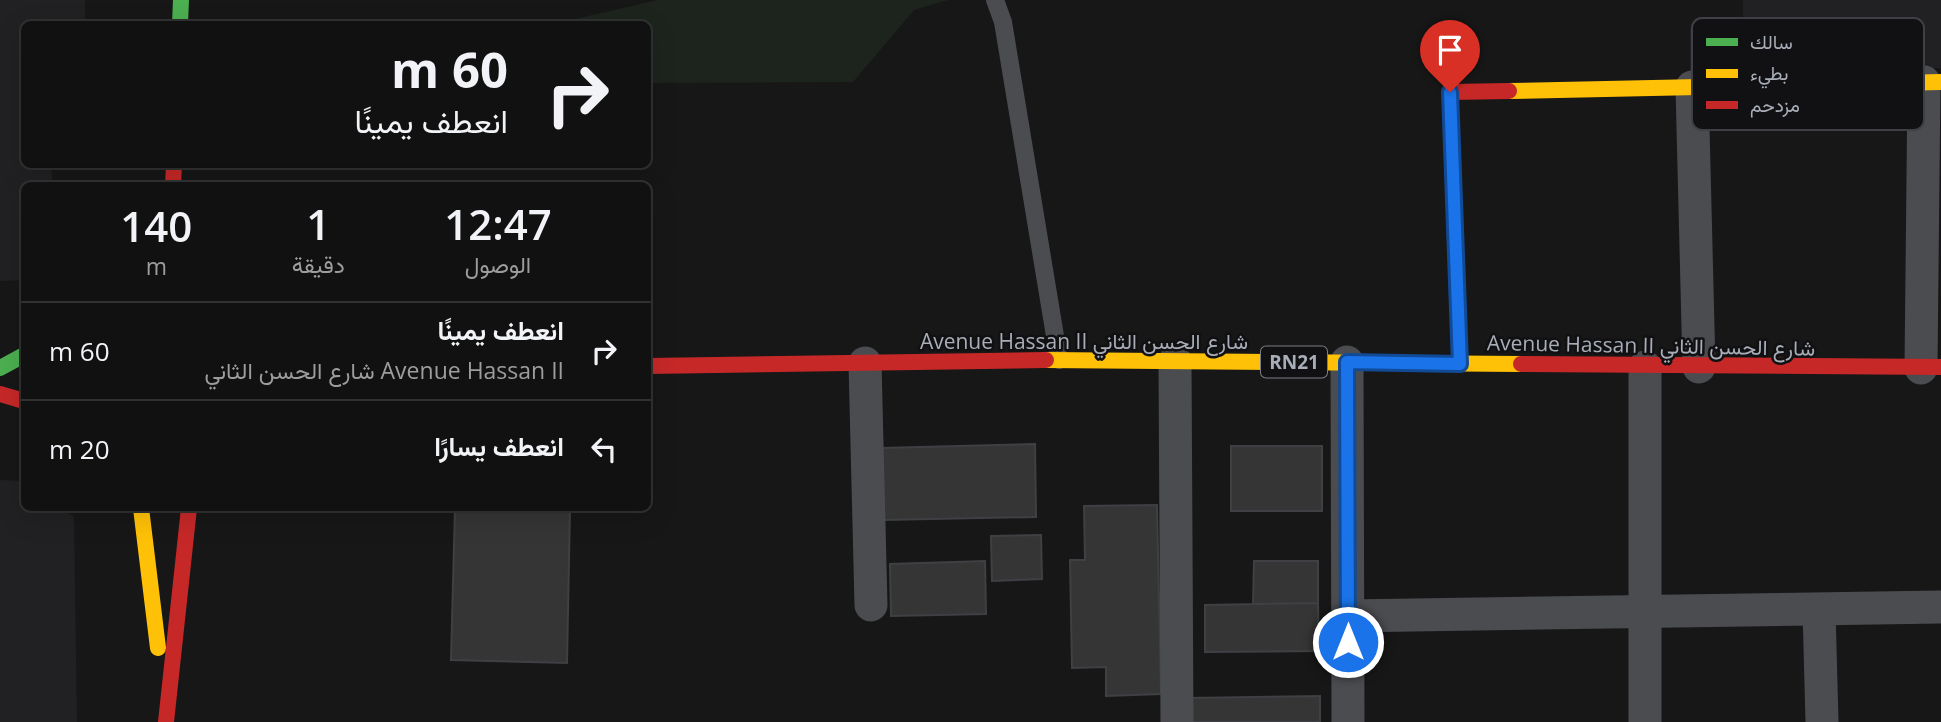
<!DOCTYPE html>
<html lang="ar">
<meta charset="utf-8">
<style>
body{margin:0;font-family:"Open Sans",Vazirmatn,sans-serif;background:#1e1f1f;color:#f1f3f6;direction:rtl;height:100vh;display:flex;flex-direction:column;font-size:26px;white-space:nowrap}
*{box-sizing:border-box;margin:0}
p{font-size:23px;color:#9c9d9f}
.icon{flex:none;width:38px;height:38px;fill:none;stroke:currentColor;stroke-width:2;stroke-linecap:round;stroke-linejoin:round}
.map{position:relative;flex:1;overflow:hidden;direction:ltr}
.panel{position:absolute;left:21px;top:182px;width:630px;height:329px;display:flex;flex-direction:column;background:#111;border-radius:10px;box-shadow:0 7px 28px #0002,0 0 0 2px #303131;direction:rtl}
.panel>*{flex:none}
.banner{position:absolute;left:21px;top:21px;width:630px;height:147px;border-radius:10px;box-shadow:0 7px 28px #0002,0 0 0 2px #303131;direction:rtl;background:#111;color:#f1f3f6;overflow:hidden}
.pin{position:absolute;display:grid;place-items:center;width:60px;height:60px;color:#fff;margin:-72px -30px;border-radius:50% 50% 50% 0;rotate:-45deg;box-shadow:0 0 7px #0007}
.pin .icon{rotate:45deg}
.me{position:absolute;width:77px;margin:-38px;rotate:0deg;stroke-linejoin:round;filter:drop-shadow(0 0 5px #0008)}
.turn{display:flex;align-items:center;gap:24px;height:147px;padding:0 28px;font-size:32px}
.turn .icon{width:91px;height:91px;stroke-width:2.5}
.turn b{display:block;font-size:49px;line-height:60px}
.eta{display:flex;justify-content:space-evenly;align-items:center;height:119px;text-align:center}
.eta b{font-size:42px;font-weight:600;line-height:49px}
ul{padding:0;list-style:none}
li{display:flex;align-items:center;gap:21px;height:98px;padding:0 28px;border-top:2px solid #303131}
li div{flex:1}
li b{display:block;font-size:26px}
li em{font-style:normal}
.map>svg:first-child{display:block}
.built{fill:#212123}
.green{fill:#1d241e}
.building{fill:#353536;stroke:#3f4043;stroke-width:2}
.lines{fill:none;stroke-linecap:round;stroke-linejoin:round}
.lane{stroke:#4b4c50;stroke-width:18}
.street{stroke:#4b4c50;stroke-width:33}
.fast{stroke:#4caf50;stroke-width:16}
.slow{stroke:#ffc107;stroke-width:16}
.jam{stroke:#c62828;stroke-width:16}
.route-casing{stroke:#114b97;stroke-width:18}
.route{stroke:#1a73e8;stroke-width:12}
.labels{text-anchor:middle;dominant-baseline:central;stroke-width:5;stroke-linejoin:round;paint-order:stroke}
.shield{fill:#111113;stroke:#7b7e86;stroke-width:2}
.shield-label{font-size:19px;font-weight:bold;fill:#a8adb8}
.street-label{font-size:21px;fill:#a8adb8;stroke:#111113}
.key{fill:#111113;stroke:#3e4045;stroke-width:2}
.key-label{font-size:19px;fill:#a8adb8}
</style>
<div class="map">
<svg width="1941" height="722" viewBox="0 0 1941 722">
<rect width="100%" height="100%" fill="#171717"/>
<path class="built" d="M 0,0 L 85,0 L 85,24 L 24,24 L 24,164 L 51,165 L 53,185 L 24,186 L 24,280 L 0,281 Z
M 1743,0 L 1941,0 L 1941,68 L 1690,74 L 1690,29 L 1743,30 Z
M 0,480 L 24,481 L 24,508 L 61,508 L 74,517 L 77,722 L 0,722 Z"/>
<path class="green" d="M 658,0 L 948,0 L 914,10 L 853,82 L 648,83 L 648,24 L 553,24 Z"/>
<path class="building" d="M 1035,444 L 1036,517 L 883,520 L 882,448 Z
M 1231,446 L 1322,446 L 1322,511 L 1231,511 Z
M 1157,505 L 1161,694 L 1106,696 L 1106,667 L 1072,668 L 1070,560 L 1085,560 L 1084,506 Z
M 455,508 L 570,508 L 567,663 L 451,660 Z
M 1041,535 L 1042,579 L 992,581 L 991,536 Z
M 985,561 L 986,614 L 891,616 L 890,564 Z
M 1254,561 L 1318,561 L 1318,603 L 1253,604 Z
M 1318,603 L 1319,651 L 1205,652 L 1205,605 Z
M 1320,696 L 1320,722 L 1189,722 L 1189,698 Z"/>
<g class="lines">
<path class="lane" d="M 995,0 L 1003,22 L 1059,360"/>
<path class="street" d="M 1692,87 L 1699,367
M 1175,361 L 1177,722
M 1347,362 L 1348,722
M 865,363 L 871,605
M 1921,368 L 1924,82
M 1819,609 L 1822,722
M 1348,616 L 1941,607
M 1645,722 L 1645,367"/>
<path class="fast" d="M 180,24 L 181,0
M 0,368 L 24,355"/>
<path class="slow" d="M 1509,91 L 1941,82
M 1046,360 L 1521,364
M 141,508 L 158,648"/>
<path class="jam" d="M 173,186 L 174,164
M 1460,364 L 1450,92 L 1509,91
M 1521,364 L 1941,367
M 648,366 L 1046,360
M 0,394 L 24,401
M 166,722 L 189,508"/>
</g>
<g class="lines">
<g class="route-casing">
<path id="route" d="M 1348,642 L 1347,362 L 1460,364 L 1450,92"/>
</g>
<use href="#route" class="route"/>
</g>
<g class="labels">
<rect class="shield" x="1261" y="346.5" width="66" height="31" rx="5"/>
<g class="shield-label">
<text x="1294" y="362">RN21</text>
</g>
<g class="street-label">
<text x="1084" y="341">Avenue Hassan II شارع الحسن الثاني</text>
<text transform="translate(1651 345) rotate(1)">Avenue Hassan II شارع الحسن الثاني</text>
</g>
</g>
<rect x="1692" y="18" width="232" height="112" rx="10" class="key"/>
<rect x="1706" y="38" width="32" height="8" fill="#4caf50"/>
<rect x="1706" y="69" width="32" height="9" fill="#ffc107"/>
<rect x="1706" y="101" width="32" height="8" fill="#c62828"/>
<g class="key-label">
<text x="1750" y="49">سالك</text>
<text x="1750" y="80">بطيء</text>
<text x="1750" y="112">مزدحم</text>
</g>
</svg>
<div class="pin" style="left:1450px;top:92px;background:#d93025"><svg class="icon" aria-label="arrive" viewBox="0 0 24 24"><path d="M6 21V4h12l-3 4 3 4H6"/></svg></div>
<svg class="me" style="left:1348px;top:642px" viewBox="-20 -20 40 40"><circle r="17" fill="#1a73e8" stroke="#fff" stroke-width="3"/><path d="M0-11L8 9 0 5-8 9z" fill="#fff"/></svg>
<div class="banner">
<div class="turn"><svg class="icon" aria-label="right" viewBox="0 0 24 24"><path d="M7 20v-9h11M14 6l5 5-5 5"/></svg><div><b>60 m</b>انعطف يمينًا</div></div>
</div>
<section class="panel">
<div class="eta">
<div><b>12:47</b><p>الوصول</p></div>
<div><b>1</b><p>دقيقة</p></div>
<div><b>140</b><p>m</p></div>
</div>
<ul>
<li><svg class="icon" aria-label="right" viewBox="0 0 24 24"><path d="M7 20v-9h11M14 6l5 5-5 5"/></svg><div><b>انعطف يمينًا</b><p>Avenue Hassan II شارع الحسن الثاني</p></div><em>60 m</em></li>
<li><svg class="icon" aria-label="left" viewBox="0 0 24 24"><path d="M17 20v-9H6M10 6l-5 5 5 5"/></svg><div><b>انعطف يسارًا</b></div><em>20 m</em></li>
</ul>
</section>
</div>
